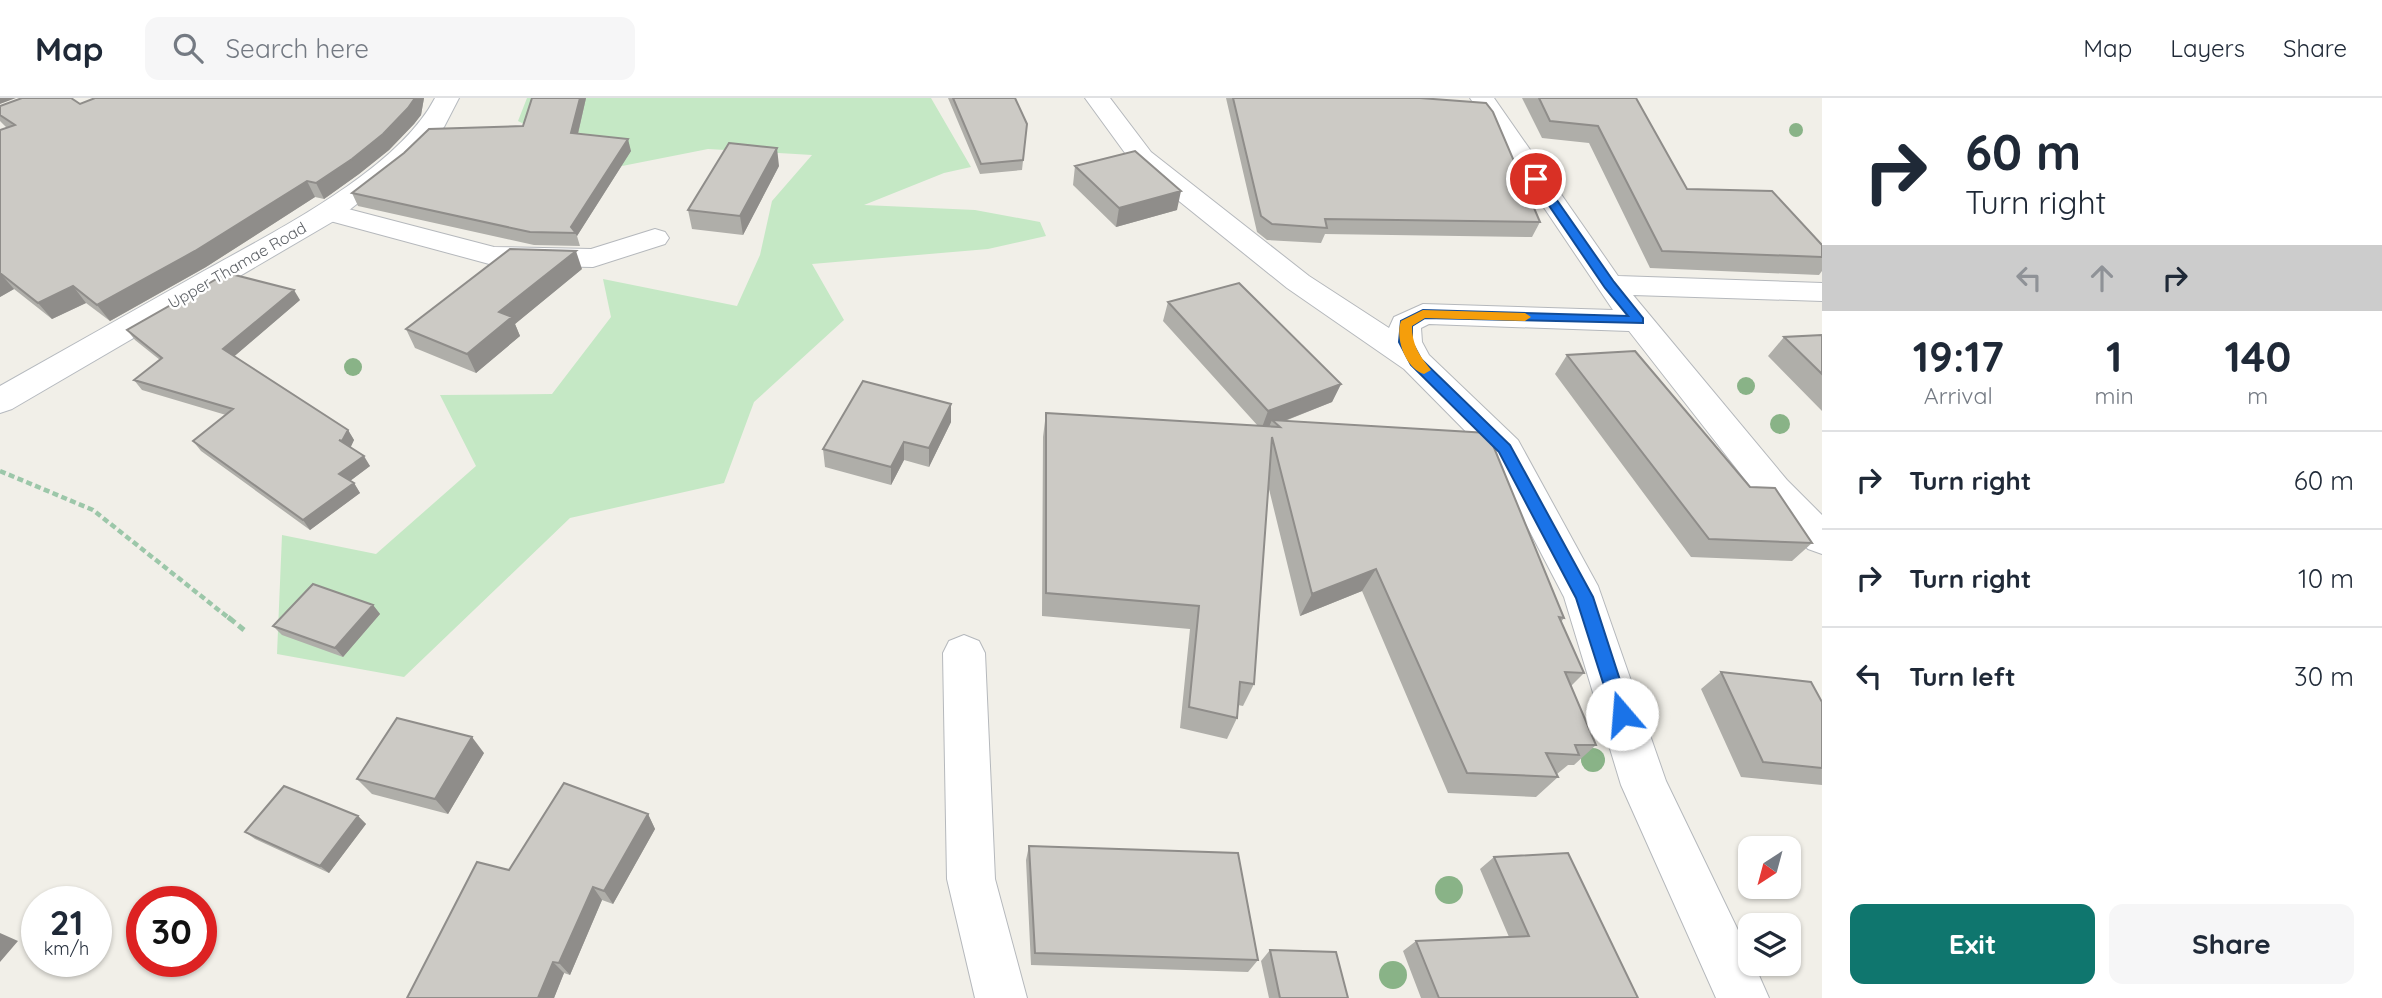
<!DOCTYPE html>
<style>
body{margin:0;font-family:Quicksand,sans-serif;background:#f6f6f7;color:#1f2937;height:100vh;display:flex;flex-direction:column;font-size:26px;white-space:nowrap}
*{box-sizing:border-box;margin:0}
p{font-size:23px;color:#747a83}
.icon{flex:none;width:38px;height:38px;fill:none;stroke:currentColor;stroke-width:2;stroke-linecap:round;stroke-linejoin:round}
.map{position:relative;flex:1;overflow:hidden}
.details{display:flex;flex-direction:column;background:#fff;width:560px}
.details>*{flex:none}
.banner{background:#fff;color:#1f2937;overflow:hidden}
.needle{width:46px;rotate:216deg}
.fabs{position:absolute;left:1738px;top:738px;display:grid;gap:14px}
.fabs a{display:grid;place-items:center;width:63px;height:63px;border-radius:14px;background:#fff;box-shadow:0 2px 5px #0004;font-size:35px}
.speed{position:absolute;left:21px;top:788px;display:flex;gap:14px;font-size:35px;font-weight:700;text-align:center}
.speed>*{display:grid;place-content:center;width:91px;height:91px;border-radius:50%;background:#fff;box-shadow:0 2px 5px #0004;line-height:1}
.speed small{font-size:18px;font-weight:400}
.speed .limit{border:10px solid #d22;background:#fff;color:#111}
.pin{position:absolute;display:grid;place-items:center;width:60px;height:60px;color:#fff;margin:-30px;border:4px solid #fff;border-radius:50%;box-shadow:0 2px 7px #0007}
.me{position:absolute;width:77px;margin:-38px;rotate:342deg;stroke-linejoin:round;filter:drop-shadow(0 0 5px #0008)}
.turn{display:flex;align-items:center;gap:24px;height:147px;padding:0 28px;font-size:32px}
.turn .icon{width:91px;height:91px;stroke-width:2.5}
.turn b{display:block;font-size:49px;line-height:60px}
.lanes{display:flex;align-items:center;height:66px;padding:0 28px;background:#0003;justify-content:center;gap:35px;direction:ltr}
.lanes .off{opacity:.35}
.eta{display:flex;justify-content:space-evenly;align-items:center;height:119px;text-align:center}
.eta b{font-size:42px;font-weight:700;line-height:49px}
.primary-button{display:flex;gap:14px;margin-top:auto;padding:14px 28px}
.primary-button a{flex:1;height:80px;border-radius:14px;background:#0f766e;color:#fff;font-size:28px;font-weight:700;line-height:80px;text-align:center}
.primary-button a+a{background:#f6f6f7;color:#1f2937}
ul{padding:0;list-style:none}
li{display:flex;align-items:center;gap:21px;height:98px;padding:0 28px;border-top:2px solid #e0e1e3}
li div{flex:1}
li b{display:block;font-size:26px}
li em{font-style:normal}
header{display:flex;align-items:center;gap:42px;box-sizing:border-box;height:98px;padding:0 35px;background:#fff;border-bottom:2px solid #e0e1e3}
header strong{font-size:33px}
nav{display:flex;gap:38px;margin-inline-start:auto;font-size:24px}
.search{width:490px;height:63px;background:#f6f6f7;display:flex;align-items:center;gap:18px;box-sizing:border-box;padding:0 24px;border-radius:14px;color:#747a83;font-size:26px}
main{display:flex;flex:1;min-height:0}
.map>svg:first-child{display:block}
.green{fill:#c5e8c5}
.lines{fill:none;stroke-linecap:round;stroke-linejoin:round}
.street-casing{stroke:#b5b8bc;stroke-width:2}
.secondary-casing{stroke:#b6babf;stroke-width:2}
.path-far1{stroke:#9cc7a9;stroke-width:4.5;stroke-dasharray:6 3.5;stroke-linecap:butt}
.path{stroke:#9cc7a9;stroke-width:5;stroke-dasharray:9 4.5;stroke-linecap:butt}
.street{fill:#fff;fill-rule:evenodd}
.secondary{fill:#fff;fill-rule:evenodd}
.tree{fill:#89b387}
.wall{fill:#afaea9}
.shaded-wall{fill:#8f8d8a}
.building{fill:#cccac5;stroke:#8f8d8a;stroke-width:2}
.route{fill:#1a73e8;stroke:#114b97;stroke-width:2}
.slow{fill:#f59e0b}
.labels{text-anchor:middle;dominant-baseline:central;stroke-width:5;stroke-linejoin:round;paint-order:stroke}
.far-street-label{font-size:16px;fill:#5f6368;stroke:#fff}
</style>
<header>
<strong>Map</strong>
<div class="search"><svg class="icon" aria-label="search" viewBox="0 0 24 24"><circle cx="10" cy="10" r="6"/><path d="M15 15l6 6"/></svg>Search here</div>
<nav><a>Map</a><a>Layers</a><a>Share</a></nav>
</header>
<main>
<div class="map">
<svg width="1822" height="900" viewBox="0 0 1822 900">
<rect width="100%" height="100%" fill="#f1efe8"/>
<path class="green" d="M 527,0 L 931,0 L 971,69 L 944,75 L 864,107 L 975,112 L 1040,124 L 1046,138 L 988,151 L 812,166 L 844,222 L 754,304 L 724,385 L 570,420 L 404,579 L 277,556 L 282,437 L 376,456 L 476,368 L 440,297 L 552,296 L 611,219 L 603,181 L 737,208 L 760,157 L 772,103 L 812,57 L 708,51 L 612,70 L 518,23 Z"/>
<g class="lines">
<g class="street-casing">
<path id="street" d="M 1085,0 L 1110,0 L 1151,54 L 1309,178 L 1389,230 L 1394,219 L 1423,206 L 1613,212 L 1470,0 L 1494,0 L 1618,178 L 1822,185 L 1822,203 L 1633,197 L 1787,382 L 1822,417 L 1822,456 L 1808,451 L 1761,402 L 1629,233 L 1429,226 L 1421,230 L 1422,244 L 1429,257 L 1518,342 L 1598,488 L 1666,683 L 1750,857 L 1750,866 L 1754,866 L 1769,900 L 1716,900 L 1621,687 L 1564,499 L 1491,359 L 1404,271 L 1287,190 L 1133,66 Z
M 329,106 L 494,149 L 591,151 L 655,131 L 665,134 L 669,140 L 665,146 L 593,169 L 493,167 L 319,120 L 315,114 L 319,108 Z
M 964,537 L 979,543 L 985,555 L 995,781 L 1027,900 L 975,900 L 947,781 L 943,555 L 949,543 Z"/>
</g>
<g class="secondary-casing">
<path id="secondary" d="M 435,0 L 459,0 L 444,29 L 408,66 L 339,120 L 12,311 L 0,315 L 0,288 C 65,251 130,215 195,178 C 267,137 396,75 435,0 Z"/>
</g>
<path class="path-far1" d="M 0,373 L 93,412 L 230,521"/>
<path class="path" d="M 228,519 L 244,532"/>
<use href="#street" class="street"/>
<use href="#secondary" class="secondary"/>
</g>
<g class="tree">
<circle cx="1796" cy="32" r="7"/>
<circle cx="353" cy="269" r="9"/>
<circle cx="1746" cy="288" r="9"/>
<circle cx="1780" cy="326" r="10"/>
<circle cx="1593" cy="662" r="12"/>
<circle cx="1449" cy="792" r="14"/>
<circle cx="1393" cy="877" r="14"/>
</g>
<path class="wall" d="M 95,0 L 424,0 L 421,17 L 414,26 L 389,52 L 359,76 L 324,101 L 315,99 L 206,169 L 110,223 L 86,205 L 52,221 L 14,191 L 0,199 L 0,32 L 7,30 L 0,23 L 0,8 L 80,6 Z
M 532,0 L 586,0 L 578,36 L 631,53 L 577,138 L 580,148 L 534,147 L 358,108 L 352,95 L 404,55 L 523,28 Z
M 948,0 L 1015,0 L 1027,26 L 1022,72 L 980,76 Z
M 1226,0 L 1420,0 L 1540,124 L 1532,139 L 1325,136 L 1321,145 L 1267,142 L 1257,134 Z
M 1522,0 L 1636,0 L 1687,91 L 1822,147 L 1822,173 L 1819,177 L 1650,170 L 1589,45 L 1542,40 Z
M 779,68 L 743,137 L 692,131 L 688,112 Z
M 1075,68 L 1177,112 L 1116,129 L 1073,87 Z
M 582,171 L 515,226 L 520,238 L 476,275 L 415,250 L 406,231 Z
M 300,202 L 234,258 L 348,332 L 354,342 L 350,349 L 370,368 L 350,383 L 354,385 L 360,395 L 310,432 L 201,353 L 193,343 L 226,317 L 142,292 L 134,282 L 160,262 L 135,242 L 127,232 Z
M 1168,204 L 1341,286 L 1332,304 L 1285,323 L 1564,520 L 1561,524 L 1584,575 L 1571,588 L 1596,647 L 1574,667 L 1568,667 L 1557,676 L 1558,679 L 1536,699 L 1448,695 L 1362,493 L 1300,518 L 1268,387 L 1254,586 L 1243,608 L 1238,607 L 1237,620 L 1227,641 L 1180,630 L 1190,531 L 1042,518 L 1043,339 L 1046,315 L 1258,328 L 1163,223 Z
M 1822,237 L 1822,313 L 1768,258 L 1784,239 Z
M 1567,257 L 1750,389 L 1812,445 L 1792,463 L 1691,459 L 1555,276 Z
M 951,306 L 951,324 L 929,369 L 904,362 L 891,387 L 825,369 L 823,351 Z
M 373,507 L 380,516 L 343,559 L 282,537 L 273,528 Z
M 1721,574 L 1822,604 L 1822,687 L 1741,679 L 1701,591 Z
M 484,655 L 448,716 L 372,696 L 357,681 Z
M 648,716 L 655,731 L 613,806 L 602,802 L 570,877 L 564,875 L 554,900 L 407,900 L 509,772 Z
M 358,718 L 366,726 L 329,775 L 255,741 L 245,734 Z
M 1029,748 L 1258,862 L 1248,874 L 1031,867 L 1026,762 Z
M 1494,759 L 1638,900 L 1421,900 L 1403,853 L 1416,843 L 1509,839 L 1480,771 Z
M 1270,852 L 1348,900 L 1269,900 L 1261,863 Z"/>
<path class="shaded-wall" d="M 0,0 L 16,0 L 0,6 Z
M 415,0 L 424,0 L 421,17 L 414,26 L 389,52 L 359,76 L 324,101 L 316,85 Z
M 580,0 L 586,0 L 575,48 L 571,35 Z
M 628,41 L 631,53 L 577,138 L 571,129 Z
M 777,50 L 779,68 L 743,137 L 740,118 Z
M 307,83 L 315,99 L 206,169 L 110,223 L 97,207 Z
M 1181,93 L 1177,112 L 1116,129 L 1119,110 Z
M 576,153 L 582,171 L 515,226 L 520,238 L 476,275 L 467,256 L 499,214 Z
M 0,175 L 14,191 L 0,199 Z
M 73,188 L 86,205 L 52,221 L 38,205 Z
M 294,192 L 300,202 L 230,262 L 223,251 Z
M 1341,286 L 1332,304 L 1276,326 L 1272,322 L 1269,329 L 1261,332 L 1268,313 Z
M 951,306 L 951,324 L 929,369 L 929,350 Z
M 348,332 L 354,342 L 349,353 L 342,343 Z
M 904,344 L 904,362 L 891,387 L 891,369 Z
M 364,358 L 370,368 L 346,386 L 339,376 Z
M 354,385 L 360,395 L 310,432 L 303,422 Z
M 1376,471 L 1362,493 L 1300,518 L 1312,496 Z
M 373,507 L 380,516 L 343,559 L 335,550 Z
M 472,639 L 484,655 L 448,716 L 435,701 Z
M 648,716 L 655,731 L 613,806 L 604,793 Z
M 358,718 L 366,726 L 329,775 L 320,768 Z
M 593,789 L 602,802 L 570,877 L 559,865 Z
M 0,835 L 18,843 L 0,864 Z
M 553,864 L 564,875 L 554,900 L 538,900 Z"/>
<path class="building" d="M 22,0 L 71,0 L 80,6 L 95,0 L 415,0 L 408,10 L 383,36 L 352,61 L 316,85 L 307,83 L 195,153 L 97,207 L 73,188 L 38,205 L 0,175 L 0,32 L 15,27 L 0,17 L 0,8 Z
M 532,0 L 580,0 L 571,35 L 628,41 L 571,129 L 576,135 L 530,134 L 352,95 L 404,55 L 429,31 L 523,28 Z
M 953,0 L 1015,0 L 1027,26 L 1023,62 L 981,66 Z
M 1233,0 L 1420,0 L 1486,5 L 1493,14 L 1540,124 L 1325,121 L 1327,130 L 1272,126 L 1261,118 Z
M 1539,0 L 1636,0 L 1687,91 L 1772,93 L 1822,147 L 1822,159 L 1662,153 L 1598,28 L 1550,23 Z
M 729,45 L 777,50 L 740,118 L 688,112 Z
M 1135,53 L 1181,93 L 1119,110 L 1075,68 Z
M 510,151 L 576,153 L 499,214 L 512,219 L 467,256 L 406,231 Z
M 227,175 L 294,192 L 223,251 L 348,332 L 342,343 L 339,342 L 364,358 L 339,376 L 354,385 L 303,422 L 193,343 L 233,311 L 134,282 L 162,260 L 127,232 Z
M 1239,185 L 1341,286 L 1268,313 L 1168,204 Z
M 1822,237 L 1822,276 L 1784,239 Z
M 1635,253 L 1750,389 L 1775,390 L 1812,445 L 1709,441 L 1567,257 Z
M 863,283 L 951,306 L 929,350 L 904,344 L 891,369 L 823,351 Z
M 1046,315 L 1280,329 L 1272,322 L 1488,335 L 1564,520 L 1559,519 L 1584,575 L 1565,574 L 1596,647 L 1575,647 L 1579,657 L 1546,655 L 1558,679 L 1467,675 L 1376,471 L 1312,496 L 1272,339 L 1254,586 L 1240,584 L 1237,620 L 1189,609 L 1199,508 L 1046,495 Z
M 313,486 L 373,507 L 335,550 L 273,528 Z
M 1721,574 L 1811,584 L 1822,604 L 1822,670 L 1763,664 Z
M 397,620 L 472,639 L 435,701 L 357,681 Z
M 564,685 L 648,716 L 604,793 L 593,789 L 559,865 L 553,864 L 538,900 L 407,900 L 477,764 L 509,772 Z
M 284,688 L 358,718 L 320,768 L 245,734 Z
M 1029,748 L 1238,755 L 1258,862 L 1035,855 Z
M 1568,755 L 1638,900 L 1439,900 L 1416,843 L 1529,838 L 1494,759 Z
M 1270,852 L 1336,854 L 1348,900 L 1280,900 Z"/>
<path class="route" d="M 1532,78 L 1540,78 L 1614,184 L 1643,220 L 1643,225 L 1425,220 L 1412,228 L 1412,244 L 1421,261 L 1510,347 L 1593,499 L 1631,616 L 1628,622 L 1622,624 L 1615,622 L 1613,616 L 1576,500 L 1499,354 L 1411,267 L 1399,244 L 1401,223 L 1423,212 L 1628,218 L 1605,190 L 1531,81 Z"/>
<path class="slow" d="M 1423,212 L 1525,215 L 1531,219 L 1525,223 L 1425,220 L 1412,228 C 1412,247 1419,257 1431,272 L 1424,276 C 1405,270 1395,240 1401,223 Z"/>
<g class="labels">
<g class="far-street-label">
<text transform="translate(237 167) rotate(-30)">Upper Thamae Road</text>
</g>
</g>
</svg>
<div class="fabs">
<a><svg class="needle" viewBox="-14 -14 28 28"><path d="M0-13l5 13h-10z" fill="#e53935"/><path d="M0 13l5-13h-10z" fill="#747a83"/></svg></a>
<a><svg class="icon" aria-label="layers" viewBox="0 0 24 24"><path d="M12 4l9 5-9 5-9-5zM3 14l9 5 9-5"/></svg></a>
</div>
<div class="speed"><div>21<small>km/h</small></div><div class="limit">30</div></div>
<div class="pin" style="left:1536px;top:81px;background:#d93025"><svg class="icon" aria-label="arrive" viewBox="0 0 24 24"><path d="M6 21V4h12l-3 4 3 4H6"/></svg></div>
<svg class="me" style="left:1622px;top:616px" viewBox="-20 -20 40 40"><circle r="19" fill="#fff"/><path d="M0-13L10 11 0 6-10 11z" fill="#1a73e8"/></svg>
</div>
<section class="details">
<div class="banner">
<div class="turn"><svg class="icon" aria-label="right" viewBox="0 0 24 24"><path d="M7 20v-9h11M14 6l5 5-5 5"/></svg><div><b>60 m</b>Turn right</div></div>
<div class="lanes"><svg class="icon off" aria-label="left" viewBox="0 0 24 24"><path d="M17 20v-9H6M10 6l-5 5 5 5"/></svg><svg class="icon off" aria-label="ahead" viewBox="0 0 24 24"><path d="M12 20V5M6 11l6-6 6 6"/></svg><svg class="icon" aria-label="right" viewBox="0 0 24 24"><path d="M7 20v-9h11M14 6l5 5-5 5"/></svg></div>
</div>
<div class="eta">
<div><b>19:17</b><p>Arrival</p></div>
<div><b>1</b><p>min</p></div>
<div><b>140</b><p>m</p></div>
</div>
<ul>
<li><svg class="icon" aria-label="right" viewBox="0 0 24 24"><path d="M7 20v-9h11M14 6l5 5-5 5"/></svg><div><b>Turn right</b></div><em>60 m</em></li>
<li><svg class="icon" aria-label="right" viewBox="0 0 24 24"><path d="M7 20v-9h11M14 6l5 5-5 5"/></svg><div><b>Turn right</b></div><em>10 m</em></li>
<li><svg class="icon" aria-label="left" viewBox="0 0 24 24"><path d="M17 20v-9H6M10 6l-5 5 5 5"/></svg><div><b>Turn left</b></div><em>30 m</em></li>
</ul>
<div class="primary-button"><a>Exit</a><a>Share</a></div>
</section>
</main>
